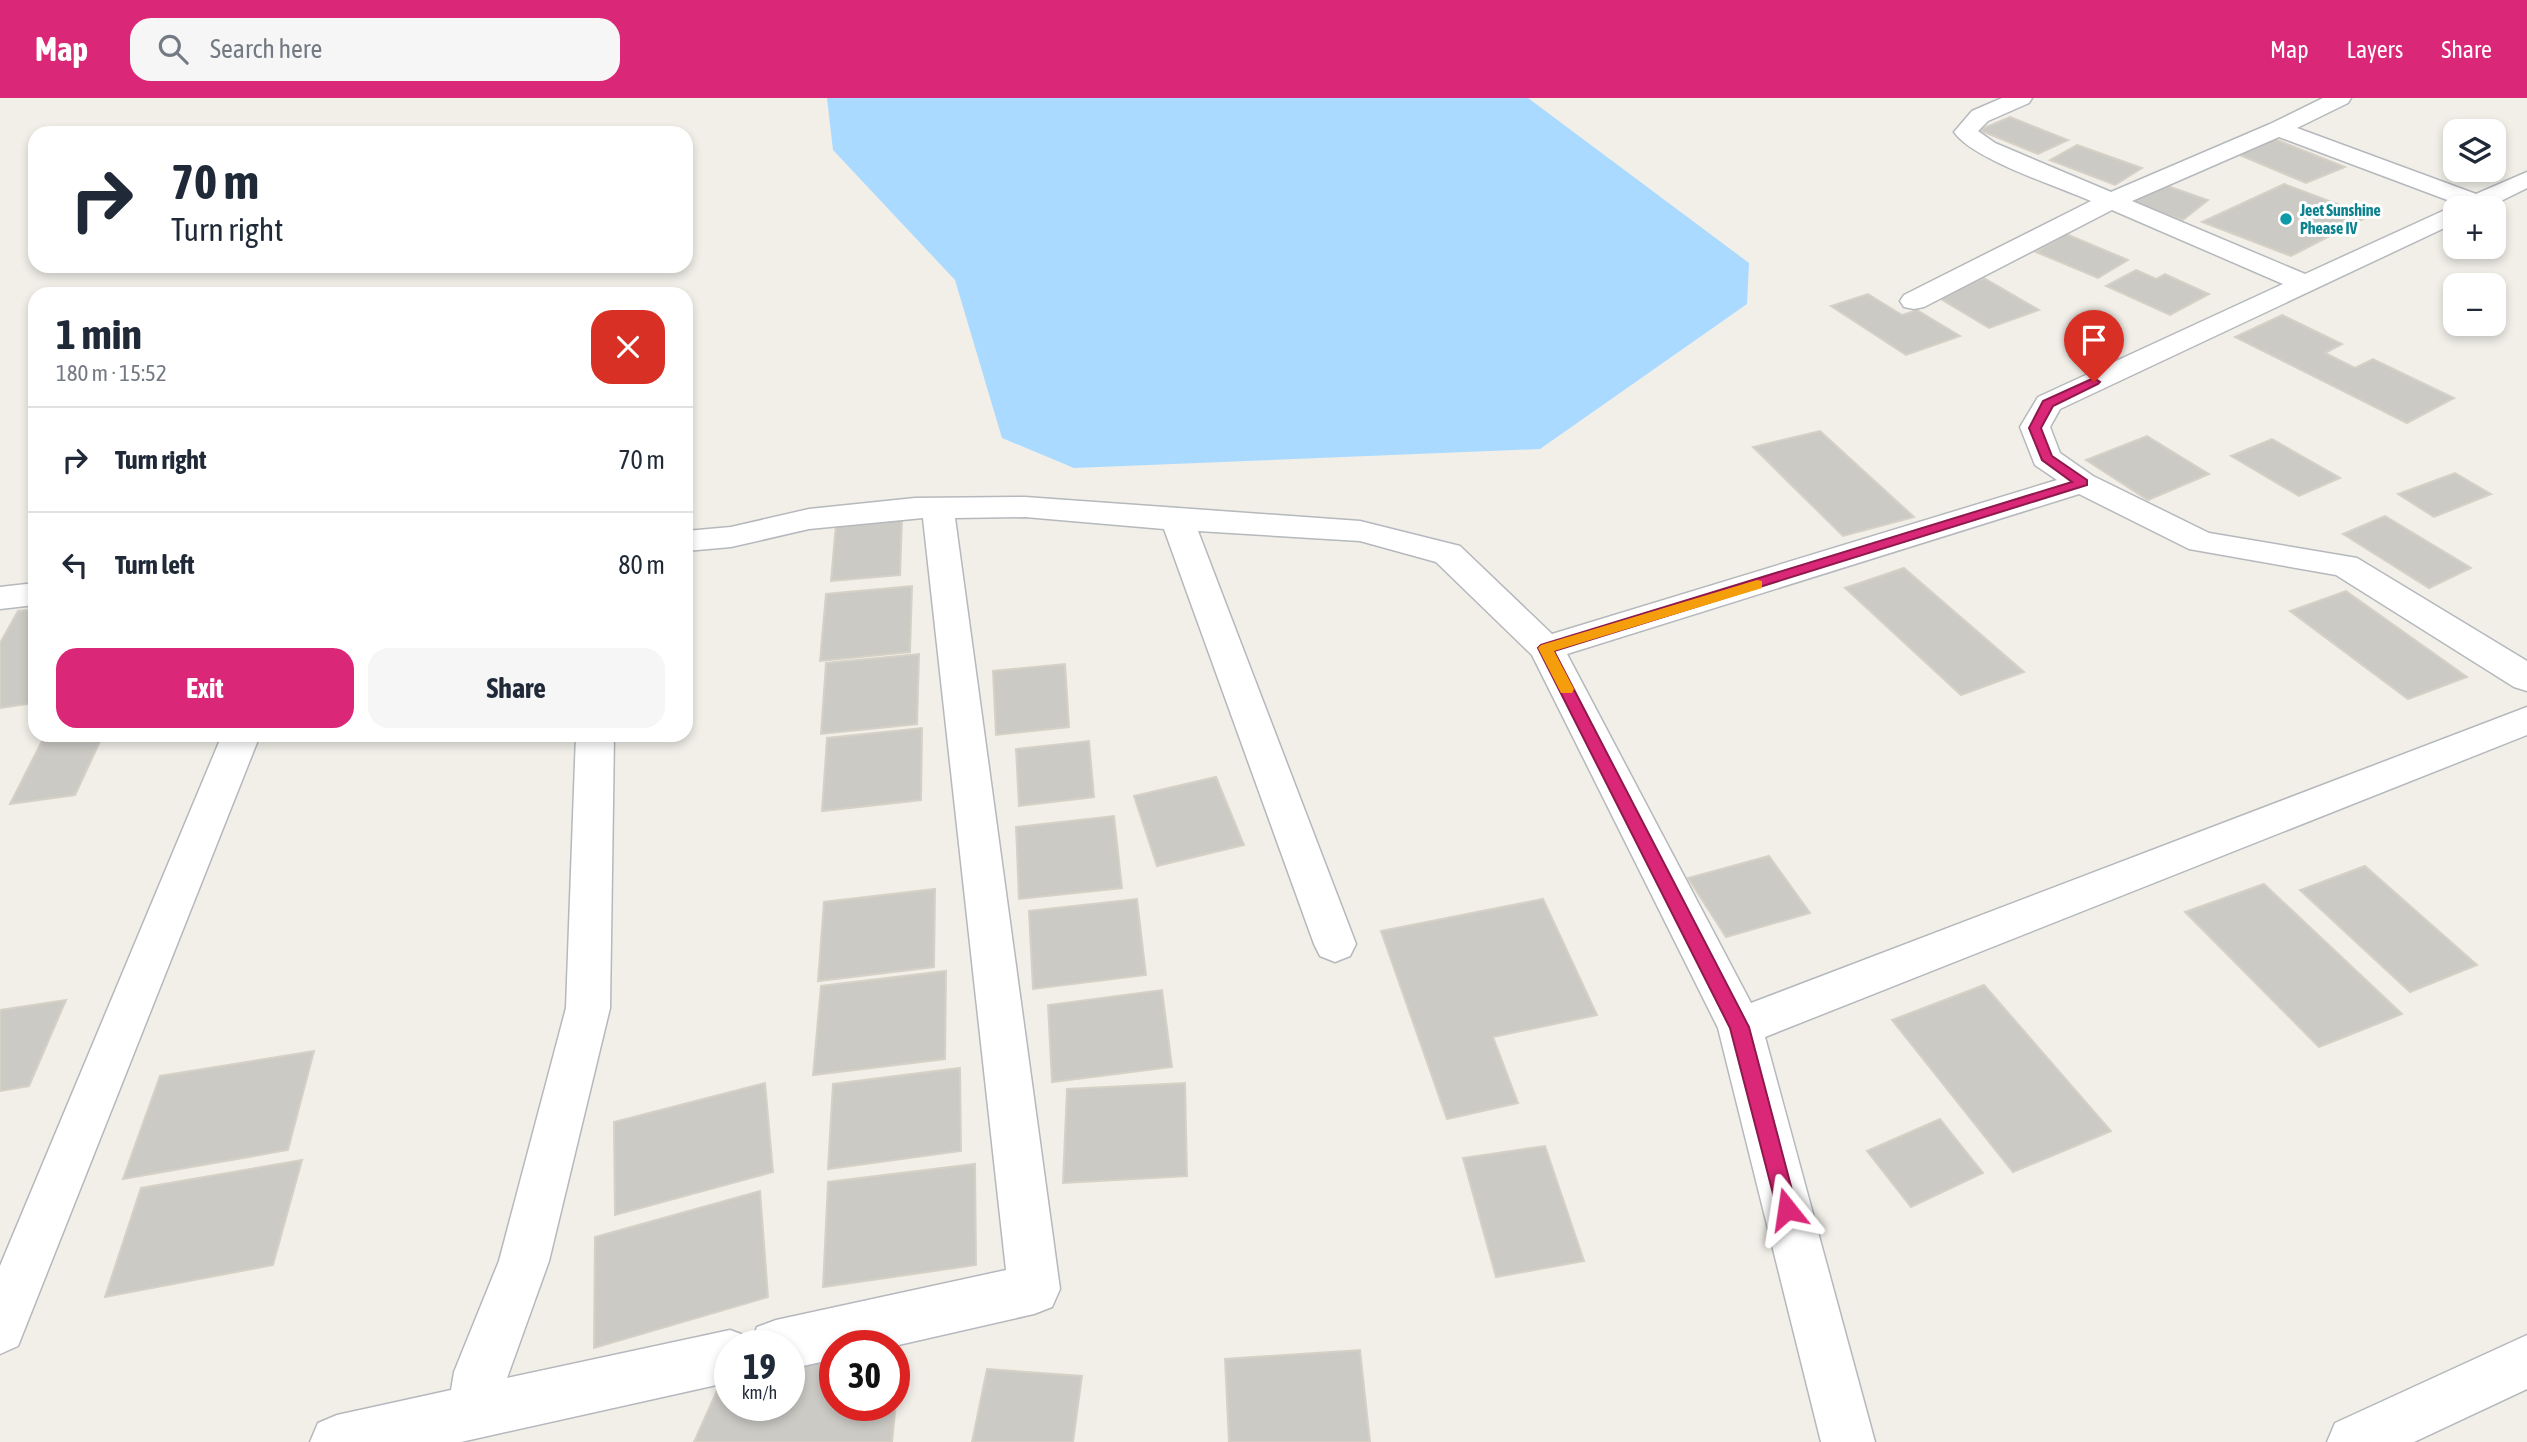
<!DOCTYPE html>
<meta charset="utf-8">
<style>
body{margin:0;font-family:"Asap Condensed",sans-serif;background:#f6f6f7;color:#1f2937;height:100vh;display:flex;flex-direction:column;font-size:26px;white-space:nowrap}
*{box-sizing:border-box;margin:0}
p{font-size:23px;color:#747a83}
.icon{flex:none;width:38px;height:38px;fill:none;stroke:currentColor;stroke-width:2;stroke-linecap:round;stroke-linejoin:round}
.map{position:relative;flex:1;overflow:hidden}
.side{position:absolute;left:28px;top:189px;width:665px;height:455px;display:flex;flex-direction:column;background:#fff;border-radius:21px;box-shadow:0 4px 10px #0003}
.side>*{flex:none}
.banner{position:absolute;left:28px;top:28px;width:665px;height:147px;border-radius:21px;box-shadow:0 4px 10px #0003;background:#fff;color:#1f2937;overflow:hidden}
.tools{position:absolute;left:2443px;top:21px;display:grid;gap:14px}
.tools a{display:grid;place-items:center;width:63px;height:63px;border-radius:14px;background:#fff;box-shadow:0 4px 10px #0003;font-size:35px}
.speed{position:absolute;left:714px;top:1232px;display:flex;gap:14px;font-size:35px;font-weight:700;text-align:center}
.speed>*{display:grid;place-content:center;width:91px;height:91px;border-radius:50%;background:#fff;box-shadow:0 4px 10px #0003;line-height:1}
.speed small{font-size:18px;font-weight:400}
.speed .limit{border:10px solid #d22;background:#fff;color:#111}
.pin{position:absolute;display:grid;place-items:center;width:60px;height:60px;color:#fff;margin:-72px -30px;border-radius:50% 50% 50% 0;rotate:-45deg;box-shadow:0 0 7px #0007}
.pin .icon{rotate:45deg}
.me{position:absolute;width:77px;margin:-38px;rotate:345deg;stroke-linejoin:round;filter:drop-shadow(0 0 5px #0008)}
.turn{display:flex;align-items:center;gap:24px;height:147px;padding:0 28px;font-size:32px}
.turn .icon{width:91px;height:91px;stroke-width:2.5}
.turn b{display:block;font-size:49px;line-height:60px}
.round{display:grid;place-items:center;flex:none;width:74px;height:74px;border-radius:21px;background:#f6f6f7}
.summary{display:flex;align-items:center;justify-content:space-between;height:119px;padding:0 28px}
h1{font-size:42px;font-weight:700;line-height:52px}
.action{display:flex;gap:14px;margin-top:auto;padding:14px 28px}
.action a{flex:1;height:80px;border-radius:21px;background:#db2777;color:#fff;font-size:28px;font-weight:700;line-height:80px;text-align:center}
.action a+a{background:#f6f6f7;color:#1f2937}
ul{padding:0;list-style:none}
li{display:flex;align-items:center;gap:21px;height:105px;padding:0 28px;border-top:2px solid #e0e1e3}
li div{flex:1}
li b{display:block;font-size:26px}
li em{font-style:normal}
header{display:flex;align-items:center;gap:42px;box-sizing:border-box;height:98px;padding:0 35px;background:#db2777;color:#fff}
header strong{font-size:33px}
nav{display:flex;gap:38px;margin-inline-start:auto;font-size:24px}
.search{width:490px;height:63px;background:#f6f6f7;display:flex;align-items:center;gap:18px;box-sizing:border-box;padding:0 24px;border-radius:21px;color:#747a83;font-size:26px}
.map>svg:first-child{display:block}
.water{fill:#aadaff}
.building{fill:#cccac5;stroke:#d6d1c6;stroke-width:2}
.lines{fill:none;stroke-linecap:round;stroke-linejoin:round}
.minor-casing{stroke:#b5b8bc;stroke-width:3}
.minor{fill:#fff;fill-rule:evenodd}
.route{fill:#db2777;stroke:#8e194d;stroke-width:2}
.slow{fill:#f59e0b}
.culture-dot{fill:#0f9aa8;stroke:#fff;stroke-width:2.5}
.labels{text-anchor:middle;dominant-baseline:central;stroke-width:6;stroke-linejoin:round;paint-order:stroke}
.far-culture-label{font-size:16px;font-weight:bold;fill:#0d838f;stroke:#fff;text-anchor:start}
</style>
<header>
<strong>Map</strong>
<div class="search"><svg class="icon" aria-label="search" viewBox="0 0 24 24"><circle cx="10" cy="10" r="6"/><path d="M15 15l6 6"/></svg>Search here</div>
<nav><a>Map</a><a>Layers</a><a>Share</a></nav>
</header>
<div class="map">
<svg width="2527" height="1344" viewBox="0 0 2527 1344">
<rect width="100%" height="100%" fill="#f1efe8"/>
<path class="water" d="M 827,0 L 1528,0 L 1749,165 L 1747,206 L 1540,351 L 1074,370 L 1002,340 L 955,182 L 833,52 Z"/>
<path class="building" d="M 2010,19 L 2068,42 L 2038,56 L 1979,32 Z
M 2267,38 L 2345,69 L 2306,85 L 2230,53 Z
M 2077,47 L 2142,70 L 2115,87 L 2050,62 Z
M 2156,84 L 2208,102 L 2183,122 L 2130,104 L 2146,95 Z
M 2284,86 L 2369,118 L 2291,158 L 2202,124 Z
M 2066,136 L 2128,162 L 2098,180 L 2036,154 Z
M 2136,172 L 2156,181 L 2165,176 L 2209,196 L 2170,217 L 2106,188 Z
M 1984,180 L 2039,212 L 1989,230 L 1934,197 Z
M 1868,196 L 1902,217 L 1917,212 L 1960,238 L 1906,257 L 1831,208 Z
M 2282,217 L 2342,246 L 2325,255 L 2355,270 L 2373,261 L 2454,300 L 2407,325 L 2235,239 Z
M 1820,333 L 1914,419 L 1843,438 L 1753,349 Z
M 2147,338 L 2209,376 L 2148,402 L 2086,362 Z
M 2272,341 L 2340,380 L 2299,398 L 2231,358 Z
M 2455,375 L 2491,396 L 2434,419 L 2398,396 Z
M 2385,418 L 2471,470 L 2429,490 L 2343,436 Z
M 902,420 L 900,477 L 831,483 L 836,426 Z
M 1904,470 L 2024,574 L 1961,597 L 1845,490 Z
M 912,488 L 910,554 L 820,563 L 826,496 Z
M 2346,493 L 2467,579 L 2408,601 L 2290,513 Z
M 35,511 L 35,605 L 0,610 L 0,545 L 18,513 Z
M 919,556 L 917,626 L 821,636 L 826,565 Z
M 1065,566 L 1069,629 L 996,637 L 993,573 Z
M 922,630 L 921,702 L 822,713 L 827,640 Z
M 45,637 L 103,637 L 75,697 L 10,706 Z
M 1089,643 L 1094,699 L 1019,708 L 1016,651 Z
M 1216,679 L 1244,747 L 1157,768 L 1134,698 Z
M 1114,718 L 1122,790 L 1019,801 L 1016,729 Z
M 1769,758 L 1810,815 L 1726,839 L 1688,780 Z
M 2365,768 L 2477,867 L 2410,894 L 2300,792 Z
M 2264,786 L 2402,916 L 2319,949 L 2185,814 Z
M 935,791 L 934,869 L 818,883 L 824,804 Z
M 1137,801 L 1146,877 L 1033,891 L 1029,813 Z
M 1543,801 L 1597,917 L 1493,939 L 1518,1005 L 1447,1021 L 1381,833 Z
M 946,873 L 945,961 L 813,977 L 821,888 Z
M 1984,887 L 2111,1033 L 2013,1074 L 1892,922 Z
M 1162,892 L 1172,969 L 1052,984 L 1048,907 Z
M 66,902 L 29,988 L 0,993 L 0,912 Z
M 314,953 L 288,1052 L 123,1081 L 160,978 Z
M 960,970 L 961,1053 L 828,1071 L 833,986 Z
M 765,985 L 773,1074 L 615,1117 L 614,1024 Z
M 1185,985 L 1187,1078 L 1063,1085 L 1067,991 Z
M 1940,1021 L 1983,1075 L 1911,1109 L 1867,1053 Z
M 1545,1048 L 1584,1163 L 1496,1179 L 1463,1060 Z
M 302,1062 L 273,1167 L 105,1199 L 141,1090 Z
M 975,1066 L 976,1167 L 823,1189 L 828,1084 Z
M 760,1093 L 768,1199 L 594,1250 L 595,1139 Z
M 1360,1252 L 1370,1344 L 1229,1344 L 1225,1261 Z
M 894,1257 L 901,1257 L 892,1344 L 694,1344 L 728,1268 L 730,1307 L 789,1307 L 789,1264 L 835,1261 L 835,1307 L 894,1307 Z
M 987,1271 L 1082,1278 L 1073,1344 L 972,1344 Z"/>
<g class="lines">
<g class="minor-casing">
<path id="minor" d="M 2002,0 L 2032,0 L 2029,5 L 1988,23 L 1978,33 L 1995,45 L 2111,94 L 2270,26 L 2323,0 L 2351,0 L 2348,5 L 2297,30 L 2476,96 L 2527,74 L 2527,90 L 2487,110 L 2455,110 L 2455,125 L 2060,311 L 2050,329 L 2060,355 L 2093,378 L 2209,435 L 2357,460 L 2527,563 L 2527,593 L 2514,589 L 2336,477 L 2189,451 L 2079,396 L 1567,556 L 1751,905 L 2527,609 L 2527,637 L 1765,939 L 1875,1344 L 1821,1344 L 1718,930 L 1532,557 L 1436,464 L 1360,443 L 1198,433 L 1356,846 L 1350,858 L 1335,864 L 1320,858 L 1314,846 L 1164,431 L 1025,419 L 955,420 L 1060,1191 L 1052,1209 L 1034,1216 L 894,1248 L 835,1248 L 835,1261 L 789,1271 L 789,1248 L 730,1248 L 730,1284 L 461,1344 L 310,1344 L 318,1325 L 337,1317 L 451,1292 L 454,1274 L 499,1163 L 566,910 L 576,637 L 614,637 L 610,910 L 549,1163 L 507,1280 L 730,1232 L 749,1239 L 751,1245 L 757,1229 L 776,1222 L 1006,1172 L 923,420 L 809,431 L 731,449 L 686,453 L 686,433 L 731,429 L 809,411 L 915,400 L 1025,399 L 1360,423 L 1460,448 L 1552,536 L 2057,382 L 2035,367 L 2020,329 L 2038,299 L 2283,186 L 2112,112 L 1924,209 L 1914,211 L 1904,209 L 1900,203 L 1904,197 L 2091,103 C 2059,89 1972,61 1954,34 L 1972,13 ZM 2279,39 L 2458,106 L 2305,176 L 2132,103 Z
M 35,485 L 35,507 L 0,511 L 0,489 Z
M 222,637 L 260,637 L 18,1248 L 0,1256 L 0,1168 Z
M 2527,1237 L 2527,1291 L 2414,1344 L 2327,1344 L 2335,1325 Z"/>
</g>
<use href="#minor" class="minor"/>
</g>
<path class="route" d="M 2094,280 L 2100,284 L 2098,286 L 2053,308 L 2041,330 L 2052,358 L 2087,382 L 2087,387 L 1554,553 L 1749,929 L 1797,1111 L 1794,1118 L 1787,1120 L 1780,1118 L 1777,1111 L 1730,930 L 1538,550 L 1541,547 L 2072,384 L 2042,362 L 2029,330 L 2043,303 Z"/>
<path class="slow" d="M 1757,482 L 1762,483 L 1762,490 L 1554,553 L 1574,591 L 1572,595 L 1561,595 L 1538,550 L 1541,547 Z"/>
<circle class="culture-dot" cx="2286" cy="121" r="7"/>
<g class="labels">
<g class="far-culture-label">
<text x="2300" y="112">Jeet Sunshine<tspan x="2300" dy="18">Phease IV</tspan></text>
</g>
</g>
</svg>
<div class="tools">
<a><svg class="icon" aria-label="layers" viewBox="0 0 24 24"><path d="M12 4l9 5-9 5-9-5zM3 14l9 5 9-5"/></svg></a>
<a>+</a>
<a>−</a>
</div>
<div class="speed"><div>19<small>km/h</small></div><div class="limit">30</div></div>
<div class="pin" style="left:2094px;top:284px;background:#d93025"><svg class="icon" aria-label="arrive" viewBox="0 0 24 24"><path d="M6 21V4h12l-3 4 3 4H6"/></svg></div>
<svg class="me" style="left:1787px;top:1111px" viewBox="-20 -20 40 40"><path d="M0-17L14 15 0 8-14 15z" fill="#db2777" stroke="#fff" stroke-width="4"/></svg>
<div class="banner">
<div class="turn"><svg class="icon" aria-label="right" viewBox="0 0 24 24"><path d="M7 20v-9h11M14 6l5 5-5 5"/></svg><div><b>70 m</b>Turn right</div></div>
</div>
<section class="side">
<div class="summary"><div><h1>1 min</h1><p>180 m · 15:52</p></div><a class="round" style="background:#d93025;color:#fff"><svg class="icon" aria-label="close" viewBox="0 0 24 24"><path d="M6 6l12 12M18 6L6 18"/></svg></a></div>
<ul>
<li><svg class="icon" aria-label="right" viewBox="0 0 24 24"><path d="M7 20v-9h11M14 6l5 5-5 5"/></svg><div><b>Turn right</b></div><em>70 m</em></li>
<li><svg class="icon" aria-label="left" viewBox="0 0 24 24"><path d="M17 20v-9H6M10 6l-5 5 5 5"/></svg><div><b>Turn left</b></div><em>80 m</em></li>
</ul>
<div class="action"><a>Exit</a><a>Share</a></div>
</section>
</div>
